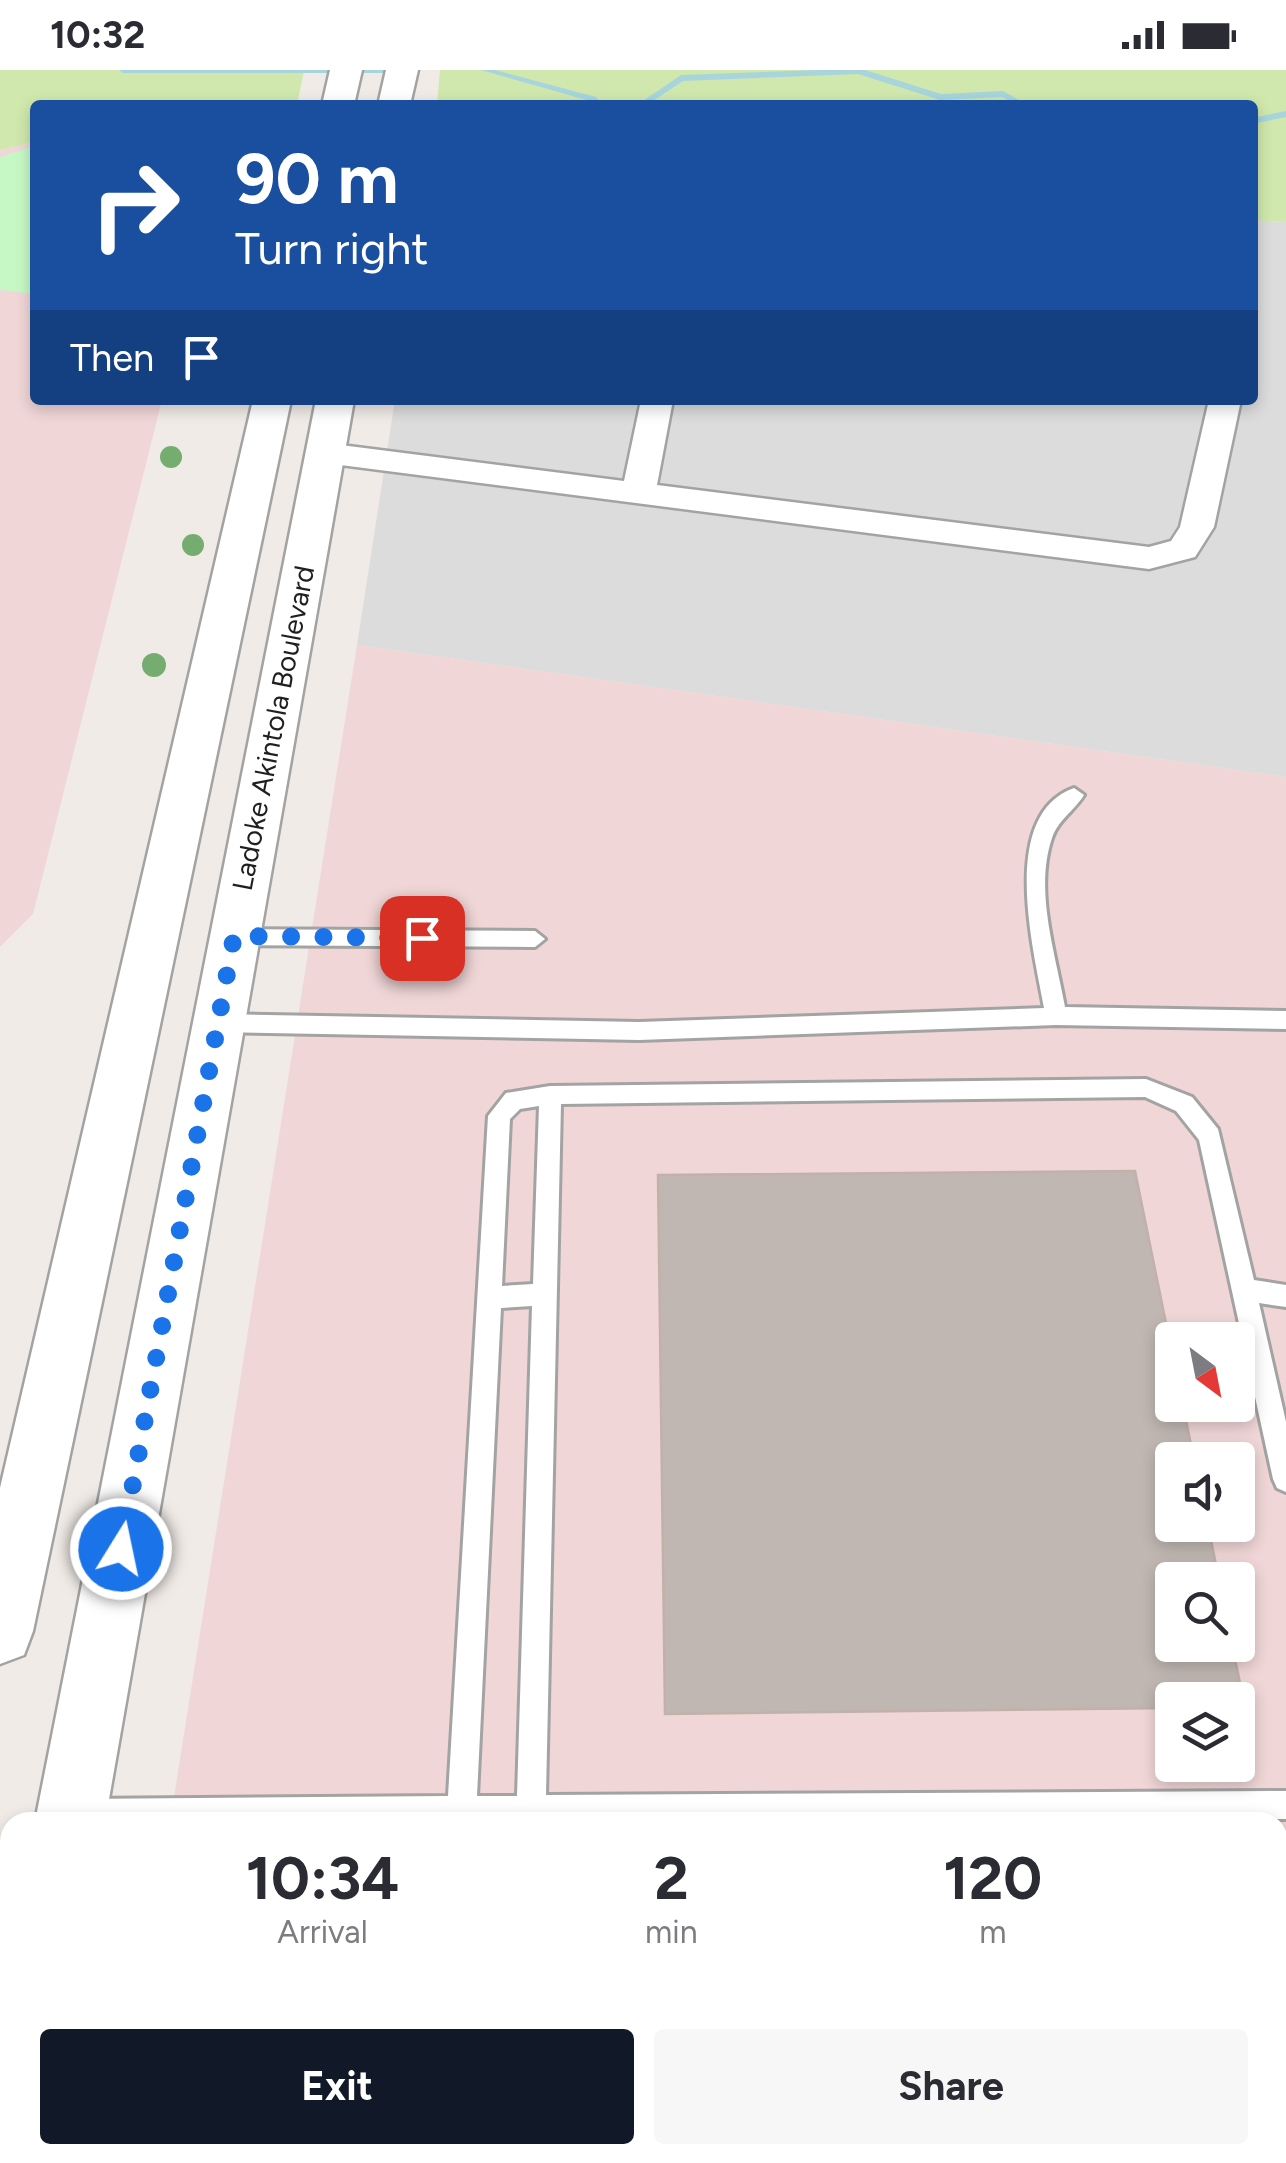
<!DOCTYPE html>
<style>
body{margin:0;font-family:Figtree,sans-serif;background:#f7f7f7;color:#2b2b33;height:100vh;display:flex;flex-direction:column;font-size:38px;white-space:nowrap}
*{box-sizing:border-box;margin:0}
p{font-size:32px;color:#7c7c81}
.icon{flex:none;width:55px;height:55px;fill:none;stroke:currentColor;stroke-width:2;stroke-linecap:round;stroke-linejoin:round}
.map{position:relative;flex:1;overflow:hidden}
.drawer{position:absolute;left:0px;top:1742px;width:1288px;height:352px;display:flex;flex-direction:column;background:#fff;border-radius:30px 30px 0 0;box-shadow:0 5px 15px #0003}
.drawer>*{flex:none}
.top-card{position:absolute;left:30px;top:30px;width:1228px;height:305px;border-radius:10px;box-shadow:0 5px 15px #0003;background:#1a4fa0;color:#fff;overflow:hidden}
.needle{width:65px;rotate:148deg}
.fabs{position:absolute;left:1155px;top:1252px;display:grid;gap:20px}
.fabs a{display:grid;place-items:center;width:100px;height:100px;border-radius:10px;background:#fff;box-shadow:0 5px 15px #0003;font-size:50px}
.pin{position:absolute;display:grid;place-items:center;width:85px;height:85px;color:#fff;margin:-42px;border-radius:20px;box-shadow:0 5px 15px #0006}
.me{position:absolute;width:110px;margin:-55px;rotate:10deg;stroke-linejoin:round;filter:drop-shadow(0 0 8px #0008)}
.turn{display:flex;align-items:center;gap:35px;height:210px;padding:0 40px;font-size:45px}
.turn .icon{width:130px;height:130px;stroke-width:2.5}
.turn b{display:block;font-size:70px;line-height:85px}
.then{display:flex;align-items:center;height:95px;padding:0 40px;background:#0003;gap:20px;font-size:38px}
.eta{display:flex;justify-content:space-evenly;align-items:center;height:170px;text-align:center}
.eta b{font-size:60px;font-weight:700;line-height:70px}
.cta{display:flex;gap:20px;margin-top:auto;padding:20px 40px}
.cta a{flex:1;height:115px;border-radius:10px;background:#111827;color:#fff;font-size:40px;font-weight:700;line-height:115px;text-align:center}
.cta a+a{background:#f7f7f7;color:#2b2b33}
.status{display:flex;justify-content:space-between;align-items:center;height:70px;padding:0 50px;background:#fff;direction:ltr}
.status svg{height:28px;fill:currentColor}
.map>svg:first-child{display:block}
.residential{fill:#dddcdc}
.commercial{fill:#f0d6d7;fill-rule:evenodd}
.grass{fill:#d0e8ad}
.park{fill:#c6f8c5}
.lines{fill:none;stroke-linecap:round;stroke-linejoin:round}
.stream{fill:#a8d5dc;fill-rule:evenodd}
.building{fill:#c0b7b2;stroke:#c1b1a9;stroke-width:2.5}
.service-casing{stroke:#a3a3a3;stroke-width:6}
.minor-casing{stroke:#a3a3a3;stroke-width:5}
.tertiary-casing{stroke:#a3a3a3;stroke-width:5}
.service{fill:#fff;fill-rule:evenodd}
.minor{fill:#fff;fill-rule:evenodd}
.tertiary{fill:#fff;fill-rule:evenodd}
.tree{fill:#75ad70}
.route{stroke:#1a73e8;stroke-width:18;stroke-dasharray:0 32.4}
.labels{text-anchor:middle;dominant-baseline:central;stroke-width:9;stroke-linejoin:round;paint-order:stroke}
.street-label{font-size:28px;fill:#1f1f1f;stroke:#fff}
</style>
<div class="status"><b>10:32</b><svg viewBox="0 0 49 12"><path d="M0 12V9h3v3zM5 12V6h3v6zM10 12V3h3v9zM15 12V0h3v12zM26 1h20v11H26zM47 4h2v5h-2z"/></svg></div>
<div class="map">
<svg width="1286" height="2093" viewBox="0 0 1286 2093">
<rect width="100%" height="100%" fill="#f0ebe6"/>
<path class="residential" d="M 1253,150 L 1286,152 L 1286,707 L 357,575 L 395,330 L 1252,330 Z"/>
<path class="commercial" d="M 35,72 L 35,330 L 162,330 L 33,844 L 0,877 L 0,80 Z
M 357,575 L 1286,707 L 1286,2093 L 116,2093 L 117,2085 L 1278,2085 L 1278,1752 L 170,1752 ZM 1172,1270 L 1238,1270 L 1238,1335 L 1172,1335 ZM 1172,1390 L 1238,1390 L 1238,1455 L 1172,1455 ZM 1172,1510 L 1238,1510 L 1238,1575 L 1172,1575 ZM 1172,1630 L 1238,1630 L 1238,1695 L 1172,1695 Z"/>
<path class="grass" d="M 0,0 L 304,0 L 297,35 L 35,35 L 35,72 L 0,80 Z
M 440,0 L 1286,0 L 1286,152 L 1253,150 L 1252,35 L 437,35 Z"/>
<path class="park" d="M 28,78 L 35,79 L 35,224 L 0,220 L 0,87 Z"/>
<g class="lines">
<path class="stream" d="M 119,0 L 395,0 L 391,3 L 123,3 Z
M 481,0 L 495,0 L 596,27 L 604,35 L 595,35 L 590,31 Z
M 819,0 L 865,0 L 941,24 L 1003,21 L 1028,35 L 1017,35 L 1002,27 L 940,30 L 858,4 L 683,11 L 647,35 L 637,35 L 681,5 Z
M 1286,41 L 1286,47 L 1252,54 L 1252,48 Z"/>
</g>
<path class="building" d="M 1135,1101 L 1172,1283 L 1172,1335 L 1183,1335 L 1194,1390 L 1172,1390 L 1172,1455 L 1208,1455 L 1219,1510 L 1172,1510 L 1172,1575 L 1232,1575 L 1245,1637 L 1238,1638 L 1238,1630 L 1172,1630 L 1172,1638 L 665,1644 L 658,1105 Z
M 1278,2065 L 1286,2065 L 1286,2093 L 667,2093 L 841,2085 L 1278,2085 Z"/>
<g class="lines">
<g class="service-casing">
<path id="service" d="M 1074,718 L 1084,725 C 1074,741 1058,750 1052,768 C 1034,821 1056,885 1065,937 L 1286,941 L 1286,959 L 1056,955 L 639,970 L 218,962 L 210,959 L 207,953 L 210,947 L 218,944 L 639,952 L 1044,938 C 1034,881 998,745 1074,718 Z
M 234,859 L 535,861 L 545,869 L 535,877 L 234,875 L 224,867 Z
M 1146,1009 L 1192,1027 L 1218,1059 L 1254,1210 L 1286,1215 L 1286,1237 L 1259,1233 L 1286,1352 L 1286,1422 L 1277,1418 L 1273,1409 L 1199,1070 L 1176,1041 L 1145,1027 L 561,1034 L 546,1725 L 1286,1721 L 1286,1749 L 69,1752 L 66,1743 L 70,1733 L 80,1729 L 448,1726 L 488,1046 L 506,1023 L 550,1016 ZM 539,1036 L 533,1214 L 502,1216 L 510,1049 L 520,1039 ZM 532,1236 L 517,1726 L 477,1726 L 501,1238 Z
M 1278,1826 L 1286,1826 L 1286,1856 L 1278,1856 Z"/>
</g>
<g class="minor-casing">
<path id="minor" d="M 641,330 L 673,330 L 657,415 L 1149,477 L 1171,471 L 1180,457 L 1209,330 L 1241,330 L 1214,457 L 1195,487 L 1149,499 L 325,393 L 313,390 L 309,383 L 313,376 L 325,373 L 624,411 Z"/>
</g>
<g class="tertiary-casing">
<path id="tertiary" d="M 330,0 L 362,0 L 354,35 L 322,35 Z
M 386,0 L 418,0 L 410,35 L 378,35 Z
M 253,330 L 291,330 L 33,1561 L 24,1585 L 0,1594 L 0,1418 Z
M 316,330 L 354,330 L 105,1752 L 35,1752 Z
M 10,2022 L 10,2085 L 45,2085 L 43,2093 L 0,2093 L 0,2026 Z"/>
</g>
<use href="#service" class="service"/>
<use href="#minor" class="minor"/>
<use href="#tertiary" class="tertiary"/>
</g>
<g class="tree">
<circle cx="171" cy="387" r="11"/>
<circle cx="193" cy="475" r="11"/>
<circle cx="154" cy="595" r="12"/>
</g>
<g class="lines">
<path class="route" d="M 121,1479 L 234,866 L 422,868"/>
</g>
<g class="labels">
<g class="street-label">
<text transform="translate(273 658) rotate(-79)">Ladoke Akintola Boulevard</text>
</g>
</g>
</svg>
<div class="fabs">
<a><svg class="needle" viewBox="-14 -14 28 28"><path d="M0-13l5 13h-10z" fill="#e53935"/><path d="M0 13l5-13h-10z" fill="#7c7c81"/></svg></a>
<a><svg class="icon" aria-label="sound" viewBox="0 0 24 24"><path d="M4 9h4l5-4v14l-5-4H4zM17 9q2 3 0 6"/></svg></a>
<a><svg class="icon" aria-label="search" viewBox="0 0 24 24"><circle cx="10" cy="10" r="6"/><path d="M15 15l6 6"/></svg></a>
<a><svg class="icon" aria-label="layers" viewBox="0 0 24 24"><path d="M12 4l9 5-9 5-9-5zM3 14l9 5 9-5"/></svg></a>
</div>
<div class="pin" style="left:422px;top:868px;background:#d93025"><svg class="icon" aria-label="arrive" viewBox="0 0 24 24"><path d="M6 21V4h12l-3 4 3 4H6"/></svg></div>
<svg class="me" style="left:121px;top:1479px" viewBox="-20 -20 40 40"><circle r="17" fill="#1a73e8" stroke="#fff" stroke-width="3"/><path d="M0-11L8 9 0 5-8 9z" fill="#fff"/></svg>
<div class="top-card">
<div class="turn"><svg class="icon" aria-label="right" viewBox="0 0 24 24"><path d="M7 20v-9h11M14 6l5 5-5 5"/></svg><div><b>90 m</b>Turn right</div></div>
<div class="then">Then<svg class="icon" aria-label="arrive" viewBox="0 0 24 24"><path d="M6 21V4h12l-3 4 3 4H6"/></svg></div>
</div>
<section class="drawer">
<div class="eta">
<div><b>10:34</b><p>Arrival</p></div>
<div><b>2</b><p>min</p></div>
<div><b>120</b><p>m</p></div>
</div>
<div class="cta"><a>Exit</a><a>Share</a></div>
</section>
</div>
